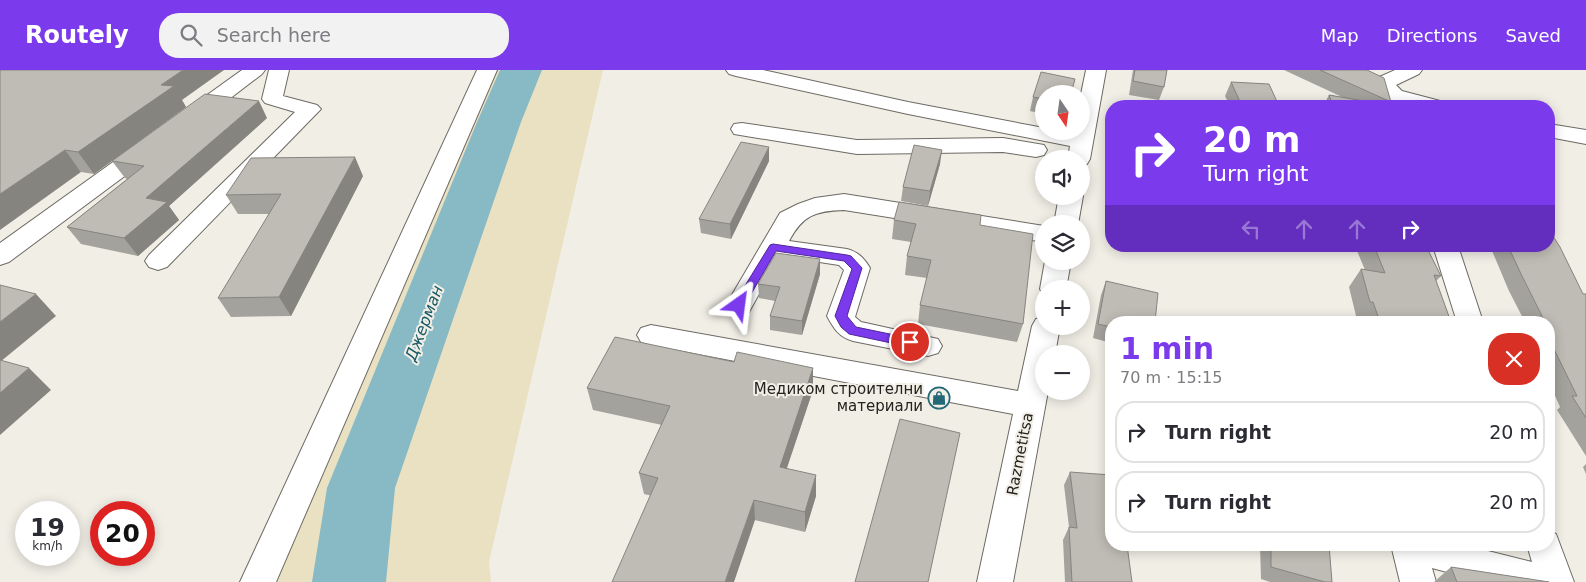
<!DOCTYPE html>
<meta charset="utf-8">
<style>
body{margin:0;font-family:"DejaVu Sans",sans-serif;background:#f2f2f3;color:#2b2b33;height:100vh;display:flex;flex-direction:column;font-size:19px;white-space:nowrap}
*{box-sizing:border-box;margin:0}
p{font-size:16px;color:#7c7c81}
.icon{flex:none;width:28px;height:28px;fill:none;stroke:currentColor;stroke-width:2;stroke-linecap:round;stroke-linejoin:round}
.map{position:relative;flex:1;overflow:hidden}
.drawer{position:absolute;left:1105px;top:246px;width:450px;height:235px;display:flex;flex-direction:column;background:#fff;border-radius:20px;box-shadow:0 2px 12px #0003}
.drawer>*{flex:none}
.guide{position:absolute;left:1105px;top:30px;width:450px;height:152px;border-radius:20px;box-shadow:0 2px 12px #0003;background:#7c3aed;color:#fff;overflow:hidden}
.needle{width:32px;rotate:167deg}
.buttons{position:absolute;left:1035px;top:15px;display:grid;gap:10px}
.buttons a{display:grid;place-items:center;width:55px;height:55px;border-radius:50%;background:#fff;box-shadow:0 2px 12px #0003;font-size:25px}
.speed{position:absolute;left:15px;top:431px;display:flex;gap:10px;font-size:25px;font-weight:700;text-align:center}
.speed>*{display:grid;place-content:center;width:65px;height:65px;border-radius:50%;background:#fff;box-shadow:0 2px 12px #0003;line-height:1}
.speed small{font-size:12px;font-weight:400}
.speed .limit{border:8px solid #d22;background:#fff;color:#111}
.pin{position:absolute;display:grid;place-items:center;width:42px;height:42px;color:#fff;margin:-21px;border:2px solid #fff;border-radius:50%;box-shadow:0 1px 5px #0007}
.me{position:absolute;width:55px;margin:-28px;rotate:31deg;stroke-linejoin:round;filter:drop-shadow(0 0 4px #0008)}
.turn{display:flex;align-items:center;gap:18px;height:105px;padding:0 15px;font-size:22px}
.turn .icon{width:65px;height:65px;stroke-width:2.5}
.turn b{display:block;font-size:35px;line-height:42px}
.lanes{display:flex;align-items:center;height:48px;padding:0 15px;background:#0003;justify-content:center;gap:25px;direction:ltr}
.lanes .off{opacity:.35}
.round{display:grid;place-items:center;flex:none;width:52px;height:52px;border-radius:20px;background:#f2f2f3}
.head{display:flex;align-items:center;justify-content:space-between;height:85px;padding:0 15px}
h1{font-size:30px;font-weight:800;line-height:38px;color:#7c3aed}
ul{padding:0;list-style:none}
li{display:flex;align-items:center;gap:15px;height:62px;margin:0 10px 8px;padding:0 5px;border:2px solid #e1e1e2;border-radius:20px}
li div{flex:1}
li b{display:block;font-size:19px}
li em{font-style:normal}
header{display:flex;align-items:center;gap:30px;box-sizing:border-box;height:70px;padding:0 25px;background:#7c3aed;color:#fff}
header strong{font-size:24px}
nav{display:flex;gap:28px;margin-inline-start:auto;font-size:18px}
.search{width:350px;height:45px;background:#f2f2f3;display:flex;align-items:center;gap:12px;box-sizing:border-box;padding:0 18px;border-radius:20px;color:#7c7c81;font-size:19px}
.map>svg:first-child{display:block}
.green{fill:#eae0c2}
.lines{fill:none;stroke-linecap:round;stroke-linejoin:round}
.river{fill:#88bac6;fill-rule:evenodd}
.minor-casing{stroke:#6c6a63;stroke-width:2}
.major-casing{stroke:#6c6a63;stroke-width:2}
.minor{fill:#fff;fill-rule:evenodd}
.major{fill:#fff;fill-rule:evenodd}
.wall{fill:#a4a29c}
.shaded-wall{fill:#86847f}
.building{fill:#bfbcb5;stroke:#86847f}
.route{fill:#7c3aed;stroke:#51269a}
.labels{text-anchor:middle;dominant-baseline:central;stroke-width:4;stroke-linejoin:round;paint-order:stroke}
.poi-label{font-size:15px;fill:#23221f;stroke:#f1eee6;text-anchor:end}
.street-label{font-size:15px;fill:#23221f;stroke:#f1eee6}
.water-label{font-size:16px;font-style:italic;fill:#165a68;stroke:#f1eee6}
</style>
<header>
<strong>Routely</strong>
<div class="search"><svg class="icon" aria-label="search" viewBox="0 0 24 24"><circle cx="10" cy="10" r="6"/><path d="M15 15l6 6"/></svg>Search here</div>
<nav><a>Map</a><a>Directions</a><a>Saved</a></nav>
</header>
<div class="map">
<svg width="1586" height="512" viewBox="0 0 1586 512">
<rect width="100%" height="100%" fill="#f1eee6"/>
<path class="green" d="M 486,0 L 603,0 L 489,492 L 491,512 L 257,512 Z"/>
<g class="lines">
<path class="river" d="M 500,0 L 542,0 L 521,52 L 395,418 L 386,512 L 312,512 L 327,418 L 477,52 Z"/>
<g class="minor-casing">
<path id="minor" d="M 242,0 L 265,0 L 262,4 L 198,53 L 190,54 L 182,53 L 179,48 L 182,43 Z
M 269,0 L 289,0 L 283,26 L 317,35 L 321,39 L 167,197 L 158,200 L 149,197 L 145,191 L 149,185 L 295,42 L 265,33 L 262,29 Z
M 726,0 L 763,0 L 908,32 L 1044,58 L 1044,61 L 1073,64 L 1073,61 L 1081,61 L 1081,24 L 1086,0 L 1106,0 L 1090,89 L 1087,94 L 1081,95 L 1081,89 L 1068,89 L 1070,76 L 908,44 L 736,6 L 729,4 Z
M 1395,0 L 1422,0 L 1419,4 L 1396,15 L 1402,21 L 1444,32 L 1447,36 L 1388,36 L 1385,27 L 1372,13 L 1375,9 Z
M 742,53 L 857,70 L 1003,68 L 1044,75 L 1047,80 L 1044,85 L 1036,87 L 1003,82 L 857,84 L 734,64 L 731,59 L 734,54 Z
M 1549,54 L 1586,60 L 1586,74 L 1549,67 Z
M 149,70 L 157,72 L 160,77 L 157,82 L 9,192 L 0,195 L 0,173 L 141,72 Z
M 844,124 L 1044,156 L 1044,172 L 844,140 C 815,141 803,145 789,171 L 847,179 C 858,182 864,188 870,198 L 855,247 L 861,252 L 938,269 L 942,276 L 938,283 L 928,286 L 853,271 C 839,267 834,259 827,246 L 844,200 L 839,195 L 780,186 L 749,242 L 739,245 L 729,242 L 726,235 L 780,143 L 798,134 L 815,128 Z
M 1081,124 L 1083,126 L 1078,154 L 1054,154 L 1059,126 L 1081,126 Z
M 1433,176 L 1458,176 L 1483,252 L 1457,252 Z
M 1045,191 L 1071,191 L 1066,219 L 1044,219 L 1044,226 L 1040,219 Z
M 1044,247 L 1044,256 L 1060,256 L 1055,284 L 1044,284 L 1044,321 L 1048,321 L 1013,512 L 977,512 L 1013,344 L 651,275 L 641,272 L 637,265 L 641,258 L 651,255 L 1018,321 L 1032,256 L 1036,249 Z
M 1549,461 L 1556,464 L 1574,512 L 1484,512 L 1432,498 L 1436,512 L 1400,512 L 1391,475 L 1464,475 L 1532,492 L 1527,475 L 1549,475 Z"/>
</g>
<g class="major-casing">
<path id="major" d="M 477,0 L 497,0 L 276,512 L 240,512 Z"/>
</g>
<use href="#minor" class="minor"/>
<use href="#major" class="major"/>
</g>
<path class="wall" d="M 0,0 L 182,30 L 186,37 L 94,104 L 81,102 Z
M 1133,0 L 1167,0 L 1164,17 L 1159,30 L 1129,25 Z
M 1284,0 L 1367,0 L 1391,32 L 1389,36 L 1323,36 L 1329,25 L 1342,27 Z
M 1231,12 L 1279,36 L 1230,36 L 1225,26 Z
M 1044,24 L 1044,44 L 1030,41 L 1033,27 Z
M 267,48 L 169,136 L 179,150 L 138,186 L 81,174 L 67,157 L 127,109 L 125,108 L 112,91 Z
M 769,77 L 769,91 L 731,169 L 701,163 L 699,149 Z
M 940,94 L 928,136 L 901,131 L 903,117 Z
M 363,106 L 291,246 L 231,247 L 218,228 L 269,144 L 238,144 L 226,125 Z
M 894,150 L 980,155 L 1023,254 L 1017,272 L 918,254 L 920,235 L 927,208 L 905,205 L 907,186 L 911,172 L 892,169 Z
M 1301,176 L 1312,176 L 1310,179 Z
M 1355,176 L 1426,176 L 1441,206 L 1436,211 L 1451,252 L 1362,252 L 1361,250 L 1357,250 L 1349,217 L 1361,199 L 1365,200 Z
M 1490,176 L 1549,176 L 1583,224 L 1586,224 L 1586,386 L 1557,340 L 1560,337 L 1549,312 L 1549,252 L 1525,252 L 1509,221 Z
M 820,189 L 820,204 L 802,265 L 770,260 L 770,246 L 775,231 L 759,228 L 758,214 Z
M 1106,211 L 1111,252 L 1111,273 L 1093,268 L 1101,225 Z
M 734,292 L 813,298 L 813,320 L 787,398 L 816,426 L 805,462 L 644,424 L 639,403 L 662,355 L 593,340 L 587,318 Z
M 1586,394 L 1586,404 L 1583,397 Z
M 1070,402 L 1132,512 L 1065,512 L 1063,470 L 1069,457 L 1064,415 Z
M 1260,475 L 1329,475 L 1332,512 L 1270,512 L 1261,509 Z
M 1497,475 L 1531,475 L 1525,480 Z
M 1451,497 L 1549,512 L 1434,512 Z"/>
<path class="shaded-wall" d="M 183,0 L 224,0 L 182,30 L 186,37 L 94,104 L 78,82 L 161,15 Z
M 259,31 L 267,48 L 169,136 L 179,150 L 138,186 L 124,168 L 146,128 Z
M 769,77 L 769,91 L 731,169 L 730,154 Z
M 65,80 L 81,102 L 0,160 L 0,124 Z
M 942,80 L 940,94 L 928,136 L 930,121 Z
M 355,87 L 363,106 L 291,246 L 279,227 Z
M 820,189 L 820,204 L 802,265 L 802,251 Z
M 36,224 L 56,246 L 0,292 L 0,252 Z
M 29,298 L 51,320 L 0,365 L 0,323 Z
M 813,298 L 813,320 L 780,418 L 780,397 Z
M 816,405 L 816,426 L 805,462 L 805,442 Z
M 754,430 L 755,450 L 734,512 L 725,512 Z"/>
<path class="building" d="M 0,0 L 183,0 L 161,15 L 174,16 L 78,82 L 65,80 L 0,124 Z
M 1135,0 L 1167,0 L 1164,17 L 1133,11 Z
M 1320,0 L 1367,0 L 1384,8 L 1391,32 Z
M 1041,2 L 1075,9 L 1071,24 L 1044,24 L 1044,29 L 1033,27 Z
M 1231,12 L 1269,14 L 1279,36 L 1242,36 Z
M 205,24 L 259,31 L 146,128 L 167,132 L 124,168 L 67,157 L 144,96 L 112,91 Z
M 1329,25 L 1364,31 L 1367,36 L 1333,36 Z
M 741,72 L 769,77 L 730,154 L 699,149 Z
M 914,75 L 942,80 L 930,121 L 903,117 Z
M 355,87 L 279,227 L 218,228 L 281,124 L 226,125 L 251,88 Z
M 899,132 L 981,145 L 980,155 L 1033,164 L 1023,254 L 920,235 L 931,190 L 907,186 L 916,154 L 894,150 Z
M 1549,160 L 1560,177 L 1583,224 L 1586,224 L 1586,348 L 1572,326 L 1577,326 L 1549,269 L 1549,265 L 1552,266 L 1549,260 L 1549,252 L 1545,252 L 1522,206 L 1508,176 L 1549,176 Z
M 1374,176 L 1426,176 L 1441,206 L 1434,205 L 1451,252 L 1380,252 L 1373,232 L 1370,232 L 1361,199 L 1385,203 Z
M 776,183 L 820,189 L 802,251 L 770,246 L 780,217 L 758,214 Z
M 1106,211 L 1158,223 L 1155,252 L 1111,252 L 1111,257 L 1098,254 Z
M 0,215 L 36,224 L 0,252 Z
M 615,267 L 734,292 L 737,282 L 813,298 L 780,397 L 816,405 L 805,442 L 754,430 L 725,512 L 612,512 L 658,408 L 639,403 L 670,336 L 587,318 Z
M 0,290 L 29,298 L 0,323 Z
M 900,349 L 960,363 L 928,512 L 855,512 Z
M 1070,402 L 1111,405 L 1111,475 L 1127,475 L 1132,512 L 1072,512 L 1069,457 L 1077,458 Z
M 1271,475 L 1329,475 L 1332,512 L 1325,512 L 1271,497 Z
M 1451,497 L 1549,512 L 1457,512 Z"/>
<path class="route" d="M 773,174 L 847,185 L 851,186 L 862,198 L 847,246 L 856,257 L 914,269 L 915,272 L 914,276 L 910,277 L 849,264 L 841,257 L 835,246 L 852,199 L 844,191 L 776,181 L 743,238 L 735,238 L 733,235 L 735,232 L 770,175 Z"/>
<defs>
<g id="shop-ring" transform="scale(1.125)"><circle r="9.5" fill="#f1eee6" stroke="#226877" stroke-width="1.5"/><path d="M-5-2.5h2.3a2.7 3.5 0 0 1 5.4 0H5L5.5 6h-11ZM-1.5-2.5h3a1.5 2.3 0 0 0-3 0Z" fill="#226877"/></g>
</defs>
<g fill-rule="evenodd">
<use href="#shop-ring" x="939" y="328"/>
</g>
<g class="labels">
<g class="poi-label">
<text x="923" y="319">Медиком строителни<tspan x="923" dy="17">материали</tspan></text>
</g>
<g class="street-label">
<text transform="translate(1020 384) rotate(-79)">Razmetitsa</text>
</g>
<g class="water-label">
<text transform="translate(424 253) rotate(-69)">Джерман</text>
</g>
</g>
</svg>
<div class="buttons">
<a><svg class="needle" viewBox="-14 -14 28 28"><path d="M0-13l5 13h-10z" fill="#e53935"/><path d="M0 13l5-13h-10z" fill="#7c7c81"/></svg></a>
<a><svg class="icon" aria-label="sound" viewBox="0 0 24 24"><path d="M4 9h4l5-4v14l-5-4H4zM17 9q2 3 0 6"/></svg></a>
<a><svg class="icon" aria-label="layers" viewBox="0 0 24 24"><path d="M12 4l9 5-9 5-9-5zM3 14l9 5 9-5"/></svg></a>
<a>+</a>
<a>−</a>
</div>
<div class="speed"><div>19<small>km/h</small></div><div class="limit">20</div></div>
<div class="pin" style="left:910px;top:272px;background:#d93025"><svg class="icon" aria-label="arrive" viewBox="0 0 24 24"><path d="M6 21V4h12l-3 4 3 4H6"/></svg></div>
<svg class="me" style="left:739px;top:235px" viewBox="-20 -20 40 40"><path d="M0-17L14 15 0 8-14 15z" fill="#7c3aed" stroke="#fff" stroke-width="4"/></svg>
<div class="guide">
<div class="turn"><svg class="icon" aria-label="right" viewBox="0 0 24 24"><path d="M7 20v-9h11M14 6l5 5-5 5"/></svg><div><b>20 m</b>Turn right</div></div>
<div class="lanes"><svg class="icon off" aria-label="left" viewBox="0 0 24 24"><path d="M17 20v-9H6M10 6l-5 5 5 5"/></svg><svg class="icon off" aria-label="ahead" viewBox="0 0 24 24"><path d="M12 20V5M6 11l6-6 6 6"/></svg><svg class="icon off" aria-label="ahead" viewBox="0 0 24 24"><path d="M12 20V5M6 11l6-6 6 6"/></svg><svg class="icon" aria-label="right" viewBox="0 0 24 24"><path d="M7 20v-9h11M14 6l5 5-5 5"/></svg></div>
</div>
<section class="drawer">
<div class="head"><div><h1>1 min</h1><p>70 m · 15:15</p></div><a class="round" style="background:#d93025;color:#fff"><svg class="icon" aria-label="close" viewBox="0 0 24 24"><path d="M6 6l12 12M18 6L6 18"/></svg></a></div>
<ul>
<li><svg class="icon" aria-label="right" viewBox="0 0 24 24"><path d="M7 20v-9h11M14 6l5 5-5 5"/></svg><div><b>Turn right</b></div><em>20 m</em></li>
<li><svg class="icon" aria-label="right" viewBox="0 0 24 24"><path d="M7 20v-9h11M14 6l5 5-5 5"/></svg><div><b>Turn right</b></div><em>20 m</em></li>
</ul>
</section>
</div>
